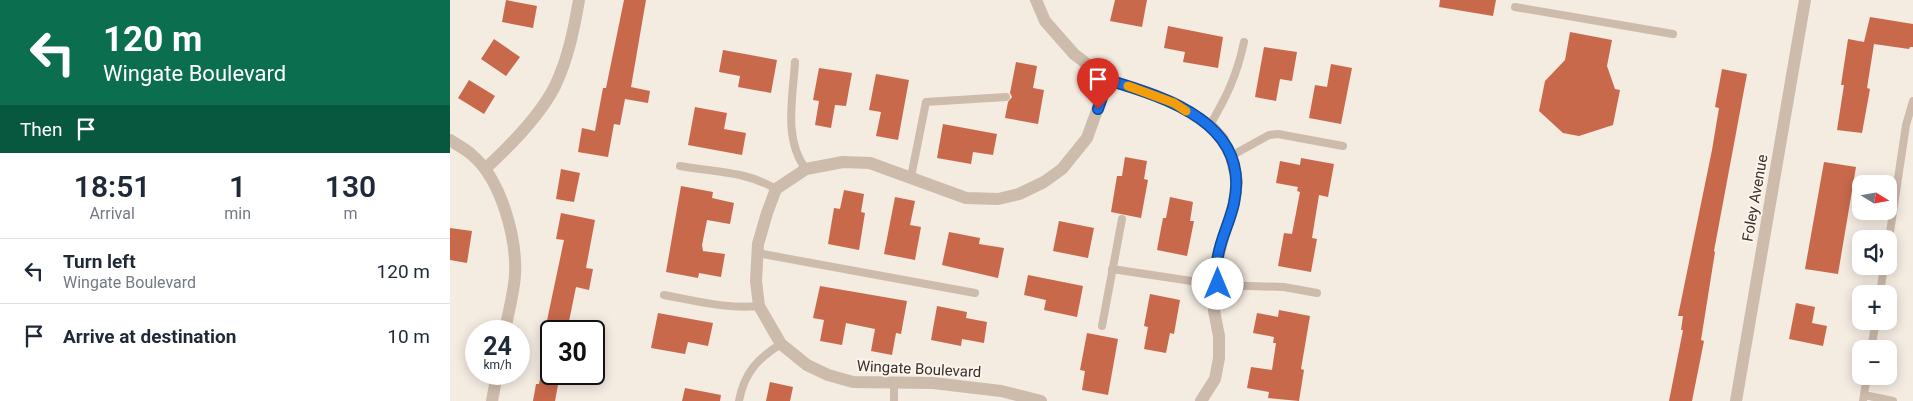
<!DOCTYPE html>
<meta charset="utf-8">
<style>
body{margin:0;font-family:Roboto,sans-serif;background:#f2f2f3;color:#1f2937;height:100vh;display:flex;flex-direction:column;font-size:19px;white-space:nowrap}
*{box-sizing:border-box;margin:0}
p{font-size:16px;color:#747a83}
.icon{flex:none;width:28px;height:28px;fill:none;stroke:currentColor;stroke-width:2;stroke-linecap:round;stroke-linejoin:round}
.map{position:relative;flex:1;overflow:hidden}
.details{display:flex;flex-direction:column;background:#fff;width:450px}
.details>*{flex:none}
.guide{background:#0b6e4f;color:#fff;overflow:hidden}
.needle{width:32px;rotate:101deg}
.buttons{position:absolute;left:1402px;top:175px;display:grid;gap:10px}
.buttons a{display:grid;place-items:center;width:45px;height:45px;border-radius:10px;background:#fff;box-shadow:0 2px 12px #0003;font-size:25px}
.speed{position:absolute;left:15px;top:320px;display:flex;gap:10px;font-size:25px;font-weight:700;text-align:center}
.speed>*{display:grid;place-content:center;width:65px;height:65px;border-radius:50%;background:#fff;box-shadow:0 2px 12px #0003;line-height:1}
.speed small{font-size:12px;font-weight:400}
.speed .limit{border:2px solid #111;border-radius:8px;background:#fff;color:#111}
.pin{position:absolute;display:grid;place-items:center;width:42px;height:42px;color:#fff;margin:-51px -21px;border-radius:50% 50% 50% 0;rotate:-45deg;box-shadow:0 0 5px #0007}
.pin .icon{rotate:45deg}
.me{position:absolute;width:55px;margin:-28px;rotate:0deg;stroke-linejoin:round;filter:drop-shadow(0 0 4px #0008)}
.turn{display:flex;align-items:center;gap:18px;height:105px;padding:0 20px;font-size:22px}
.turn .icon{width:65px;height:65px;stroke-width:2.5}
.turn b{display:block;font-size:35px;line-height:42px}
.then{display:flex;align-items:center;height:48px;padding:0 20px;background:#0003;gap:10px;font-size:19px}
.eta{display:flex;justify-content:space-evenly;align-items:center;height:85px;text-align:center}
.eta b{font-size:30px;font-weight:600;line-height:35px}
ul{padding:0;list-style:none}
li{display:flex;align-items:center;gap:15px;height:65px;padding:0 20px;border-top:1px solid #e0e1e3}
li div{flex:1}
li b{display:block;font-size:19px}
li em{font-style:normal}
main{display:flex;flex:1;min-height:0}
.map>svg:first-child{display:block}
.building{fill:#c8694b}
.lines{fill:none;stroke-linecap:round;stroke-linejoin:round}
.service{stroke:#cdbbac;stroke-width:8}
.minor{stroke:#cdbbac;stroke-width:12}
.route-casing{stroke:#114b97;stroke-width:12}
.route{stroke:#1a73e8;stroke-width:9}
.slow{stroke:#f59e0b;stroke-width:9}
.labels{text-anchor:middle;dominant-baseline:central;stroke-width:4;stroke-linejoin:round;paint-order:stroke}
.street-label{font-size:15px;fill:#3b302b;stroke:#fbf5ee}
</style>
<main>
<section class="details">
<div class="guide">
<div class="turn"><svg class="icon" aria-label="left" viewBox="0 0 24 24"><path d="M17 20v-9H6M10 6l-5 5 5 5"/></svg><div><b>120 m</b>Wingate Boulevard</div></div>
<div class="then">Then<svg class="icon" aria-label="arrive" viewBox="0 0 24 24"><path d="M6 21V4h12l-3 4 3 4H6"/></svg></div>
</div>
<div class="eta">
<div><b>18:51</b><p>Arrival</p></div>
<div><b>1</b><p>min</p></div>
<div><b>130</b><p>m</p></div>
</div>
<ul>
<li><svg class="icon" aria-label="left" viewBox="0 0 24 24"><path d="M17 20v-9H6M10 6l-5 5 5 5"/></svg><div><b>Turn left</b><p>Wingate Boulevard</p></div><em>120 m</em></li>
<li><svg class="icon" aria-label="arrive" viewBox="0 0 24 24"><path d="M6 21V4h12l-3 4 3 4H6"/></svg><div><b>Arrive at destination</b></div><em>10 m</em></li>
</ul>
</section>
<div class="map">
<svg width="1463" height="401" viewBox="0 0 1463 401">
<rect width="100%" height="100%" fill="#f4ebe1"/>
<path class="building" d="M 56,0 L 87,6 L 83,28 L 52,22 Z
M 174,0 L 196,0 L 181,87 L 200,91 L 198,103 L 175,99 L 170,125 L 164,124 L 158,157 L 128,152 L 132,128 L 145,131 L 153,88 L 156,88 Z
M 665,0 L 697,0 L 692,27 L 660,21 Z
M 990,0 L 1046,0 L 1043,16 L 989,7 Z
M 1420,17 L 1463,24 L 1463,47 L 1460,47 L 1459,49 L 1424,44 L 1417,88 L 1420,89 L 1412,133 L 1387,130 L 1394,85 L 1391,85 L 1398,39 L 1414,42 Z
M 718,26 L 773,37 L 768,68 L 733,62 L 735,52 L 714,48 Z
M 1120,32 L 1162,40 L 1157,66 L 1165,89 L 1170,90 L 1163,125 L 1129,136 L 1113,133 L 1089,111 L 1095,81 L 1115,60 Z
M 44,39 L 70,57 L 56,76 L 31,59 Z
M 814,47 L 847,52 L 842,81 L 830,79 L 826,101 L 805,97 Z
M 273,50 L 327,60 L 321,93 L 288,87 L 290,76 L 269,72 Z
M 566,62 L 587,66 L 583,88 L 594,90 L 588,124 L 555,118 L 558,102 L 562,97 L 560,93 Z
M 881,64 L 902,68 L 891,124 L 859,118 L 865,85 L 877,87 Z
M 369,68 L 402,73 L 396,106 L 385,105 L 381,128 L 365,125 L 369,101 L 363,100 Z
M 1272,69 L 1297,74 L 1264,251 L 1265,252 L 1251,340 L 1254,341 L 1242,401 L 1219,401 L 1233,330 L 1231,330 L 1233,316 L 1228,316 L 1262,150 L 1269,108 L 1265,107 Z
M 426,74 L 459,80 L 448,140 L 426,136 L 431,112 L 419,110 Z
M 19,80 L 45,96 L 34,114 L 8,98 Z
M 245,107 L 277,113 L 274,129 L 296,133 L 292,155 L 238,145 Z
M 493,124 L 547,134 L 543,155 L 523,152 L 521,164 L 487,158 Z
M 675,157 L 697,161 L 694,179 L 698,180 L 691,218 L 661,212 L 667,176 L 672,176 Z
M 851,158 L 884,164 L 878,197 L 869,195 L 862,238 L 867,239 L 861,272 L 828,266 L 834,233 L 842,234 L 850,192 L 847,191 L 848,187 L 826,183 L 830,161 L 850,165 Z
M 1374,162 L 1406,167 L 1388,274 L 1355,269 Z
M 111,169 L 130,173 L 124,202 L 106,199 Z
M 231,186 L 263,192 L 262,198 L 284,203 L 280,224 L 257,220 L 252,245 L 253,251 L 275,254 L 271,277 L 249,273 L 248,278 L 216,272 Z
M 394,190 L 414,194 L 411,212 L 415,213 L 409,250 L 378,244 L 384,208 L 390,209 Z
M 445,197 L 465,201 L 460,225 L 471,227 L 465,260 L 434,254 Z
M 720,197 L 743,202 L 740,221 L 744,221 L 737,256 L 707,250 L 713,218 L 716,218 Z
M 111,213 L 145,220 L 136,268 L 143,269 L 139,290 L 126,287 L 117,331 L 103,331 L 95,330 L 114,240 L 106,239 Z
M 609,221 L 644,228 L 638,258 L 603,251 Z
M 0,228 L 22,231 L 17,263 L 0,260 Z
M 499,232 L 530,238 L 529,244 L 554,248 L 548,278 L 492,265 Z
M 578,275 L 633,286 L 627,317 L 594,310 L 596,300 L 574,295 Z
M 370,286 L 457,301 L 451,334 L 446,333 L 442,355 L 421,351 L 425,329 L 396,323 L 392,345 L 370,341 L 374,320 L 363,318 Z
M 700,294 L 730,300 L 724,334 L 720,333 L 716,353 L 694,349 L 698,327 L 694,326 Z
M 1346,303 L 1365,307 L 1362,323 L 1377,326 L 1373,346 L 1339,339 Z
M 487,306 L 517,312 L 516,318 L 537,322 L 534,343 L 512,339 L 511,346 L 481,340 Z
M 829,310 L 860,316 L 851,369 L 854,370 L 849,401 L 818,398 L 819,392 L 797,388 L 801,367 L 822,370 L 826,343 L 823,343 L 824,337 L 803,333 L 807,313 L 828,317 Z
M 208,313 L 263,323 L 258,346 L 238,342 L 235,354 L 201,348 Z
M 637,333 L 668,339 L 658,395 L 632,390 L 635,371 L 630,370 Z
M 91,374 L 110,374 L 105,401 L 83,401 L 86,384 L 89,384 Z
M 320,382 L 343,387 L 340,401 L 316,401 Z
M 235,388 L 271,395 L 270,401 L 232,401 Z"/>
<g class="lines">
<path class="service" d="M 1065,7 L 1223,34
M 345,62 C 343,97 333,140 356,169
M 760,125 C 777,96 787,75 794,42
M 781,156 L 819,135 L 828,134 L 893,146
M 230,166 C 264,172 296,171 326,189
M 461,177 L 476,102 L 556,97
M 1439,239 L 1456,125 L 1463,101
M 307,253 L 525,293
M 662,269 L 768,285 L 834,287 L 867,293
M 1430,294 L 1434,266
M 214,295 C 247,301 276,309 309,306
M 652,326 L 672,219
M 1421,349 L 1426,321
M 1414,395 L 1443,401
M 289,401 C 294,373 308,358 331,344
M 444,401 L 444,383
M 1413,401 L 1417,376"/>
<path class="minor" d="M 586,0 L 595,21 L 624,54 L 658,80 L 687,89 L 724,103 L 760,125 L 772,138 L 781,156 L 787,181 L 784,204 L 773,238 L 767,262 L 768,285 L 764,311 L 769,336 L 769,358 L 765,379 L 751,401
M 0,140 C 7,145 16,149 22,155 C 51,179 67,238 65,275 C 64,293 58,313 55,331
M 35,169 C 60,146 90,116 105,86 C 118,59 124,29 129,0
M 42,401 L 47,374
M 591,401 L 551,391 L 483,383 L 403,382 L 378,375 L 357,365 L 331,344 L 309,306 L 306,281 L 308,244 L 317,213 L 326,189 L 356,169 L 393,162 L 420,163 L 516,198 L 548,199 L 569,194 L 594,182 L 612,169 L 637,138 L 658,80
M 1286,401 L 1355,0"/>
</g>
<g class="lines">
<g class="route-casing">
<path id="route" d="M 648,109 L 658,80 C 718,98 801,124 784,203 C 780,223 769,241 767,262 C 767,269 768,277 768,284"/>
</g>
<use href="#route" class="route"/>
<path class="slow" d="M 678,86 L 724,103 L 736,111"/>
</g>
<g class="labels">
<g class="street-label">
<text transform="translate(1305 198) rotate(-80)">Foley Avenue</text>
<text transform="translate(469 369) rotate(3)">Wingate Boulevard</text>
</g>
</g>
</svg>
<div class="buttons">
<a><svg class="needle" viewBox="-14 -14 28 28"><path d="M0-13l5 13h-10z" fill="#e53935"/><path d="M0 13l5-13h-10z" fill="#747a83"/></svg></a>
<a><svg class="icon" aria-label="sound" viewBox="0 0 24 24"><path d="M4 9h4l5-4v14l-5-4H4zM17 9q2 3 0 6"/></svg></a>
<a>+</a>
<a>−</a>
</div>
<div class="speed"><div>24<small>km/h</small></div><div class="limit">30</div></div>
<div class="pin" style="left:648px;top:109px;background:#d93025"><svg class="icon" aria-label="arrive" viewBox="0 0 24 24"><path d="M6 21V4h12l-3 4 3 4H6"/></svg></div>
<svg class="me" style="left:768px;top:284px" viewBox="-20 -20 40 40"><circle r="19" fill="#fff"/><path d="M0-13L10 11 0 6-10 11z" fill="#1a73e8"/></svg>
</div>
</main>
